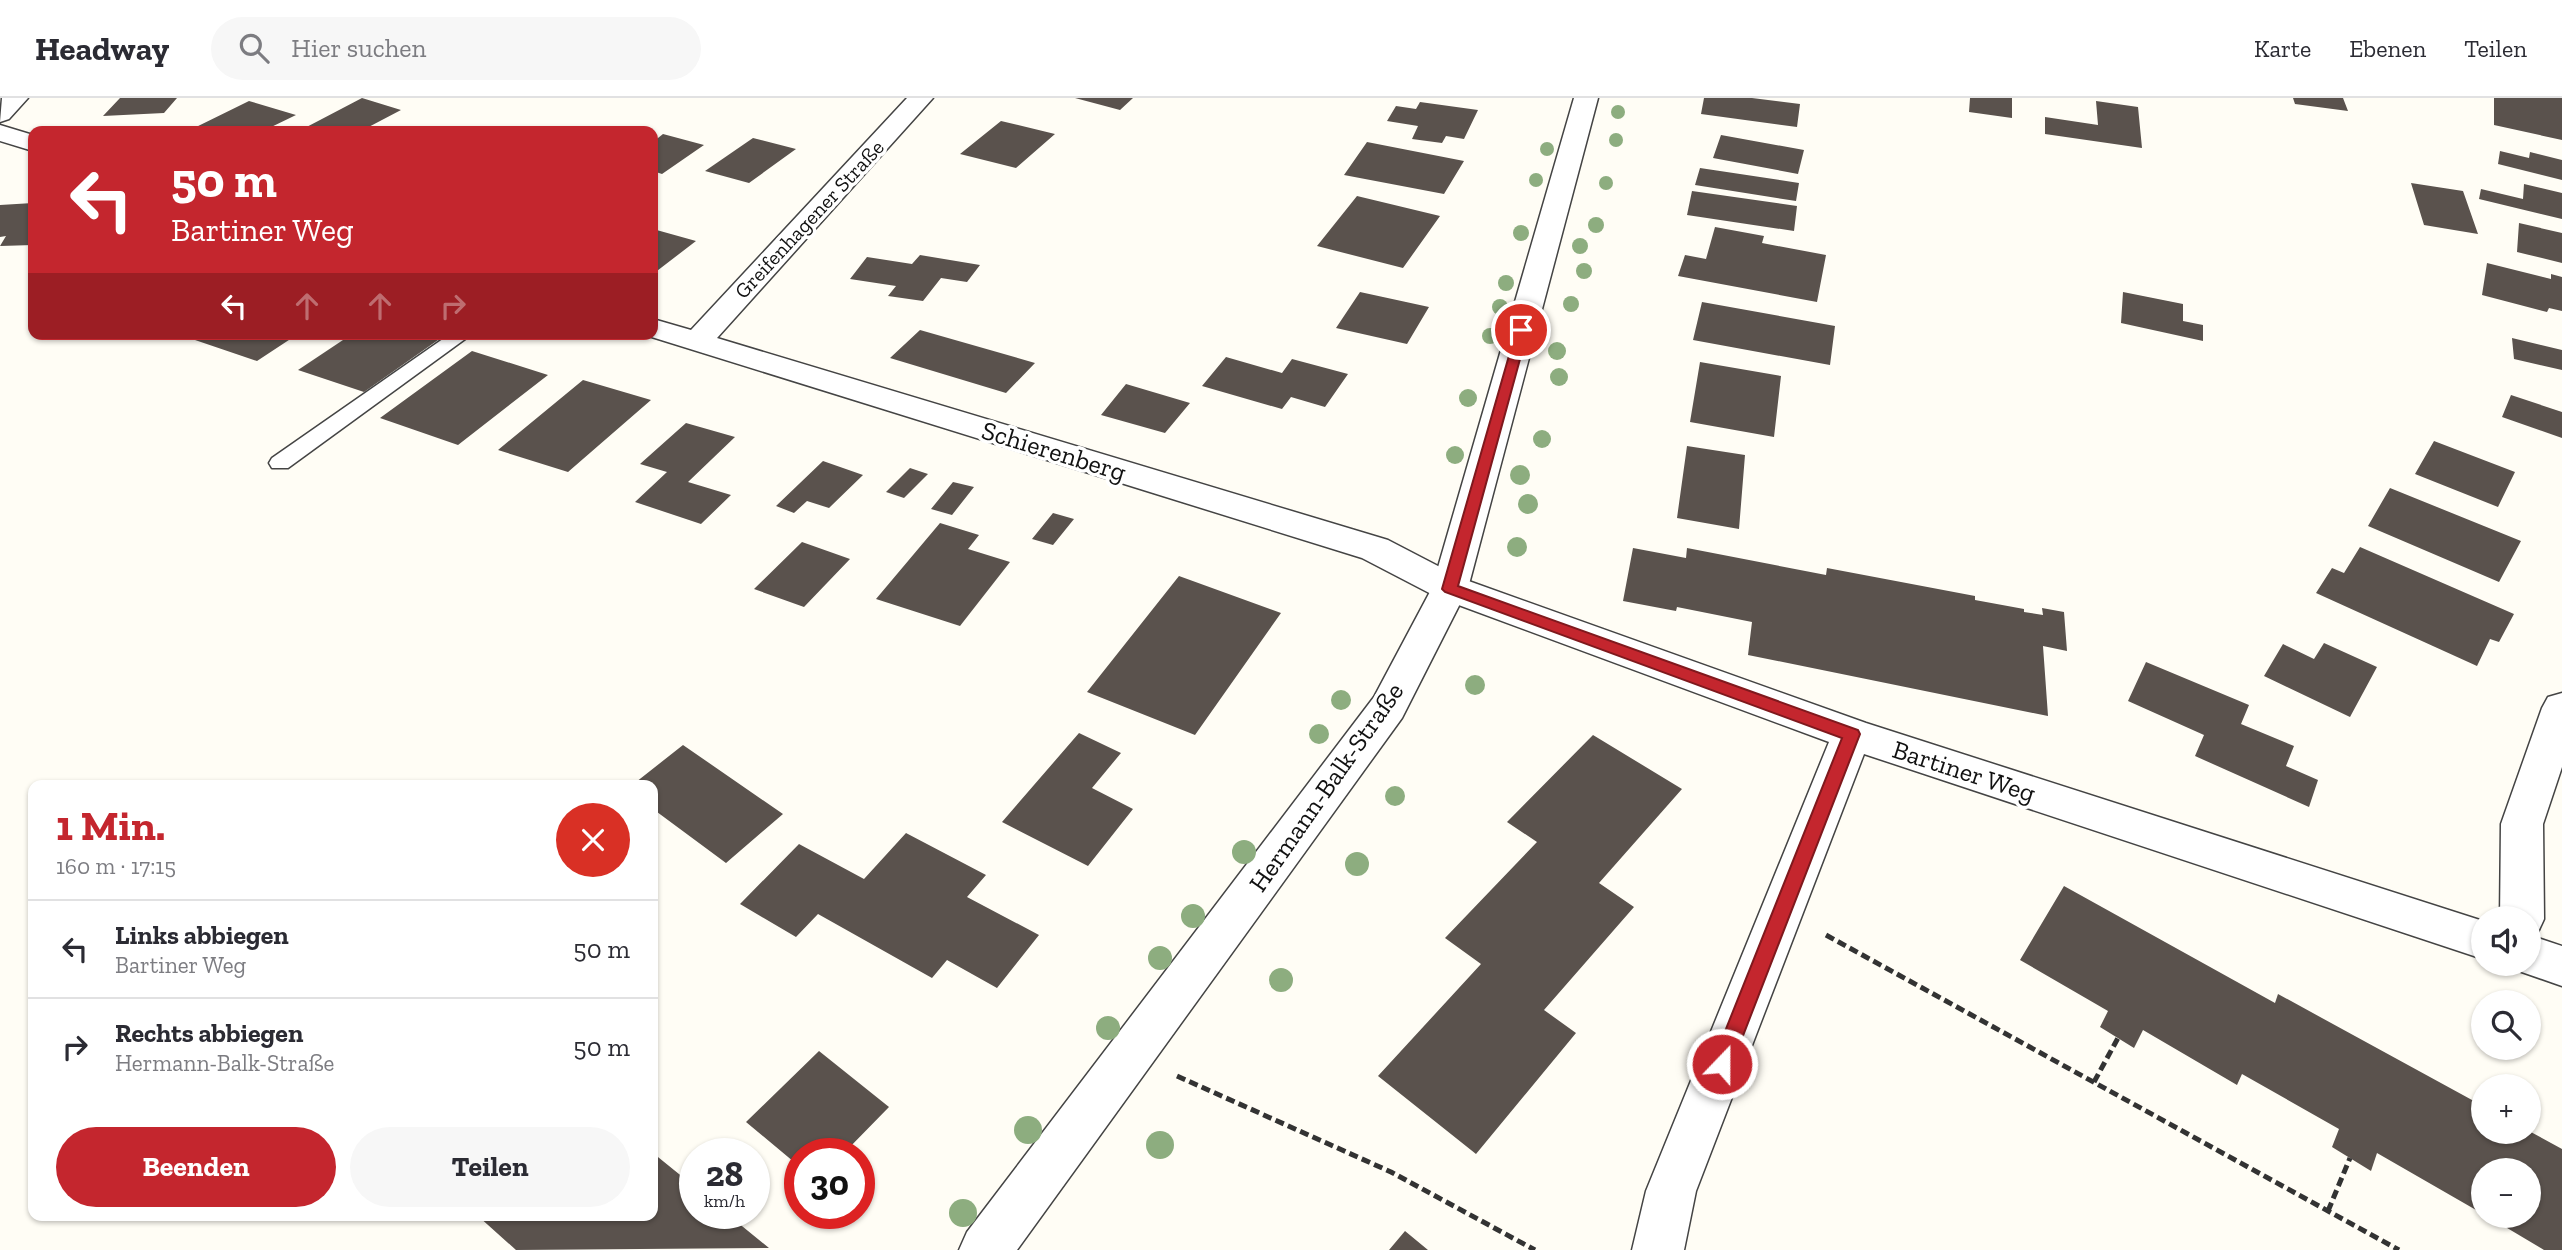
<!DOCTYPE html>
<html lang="de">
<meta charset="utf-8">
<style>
body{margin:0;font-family:"Zilla Slab",serif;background:#f7f7f7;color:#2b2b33;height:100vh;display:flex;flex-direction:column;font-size:26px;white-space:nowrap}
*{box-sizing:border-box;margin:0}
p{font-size:23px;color:#7c7c81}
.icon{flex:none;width:38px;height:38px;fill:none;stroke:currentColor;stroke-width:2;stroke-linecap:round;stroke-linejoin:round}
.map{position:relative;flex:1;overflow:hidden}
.details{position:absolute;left:28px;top:682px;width:630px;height:441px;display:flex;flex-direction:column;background:#fff;border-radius:14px;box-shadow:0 2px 5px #0004}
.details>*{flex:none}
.hud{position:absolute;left:28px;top:28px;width:630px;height:214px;border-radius:14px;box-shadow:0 2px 5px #0004;background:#c4262e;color:#fff;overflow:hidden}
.tools{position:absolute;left:2471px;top:808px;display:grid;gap:14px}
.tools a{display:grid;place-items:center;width:70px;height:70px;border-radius:50%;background:#fff;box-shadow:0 2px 5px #0004;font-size:35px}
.speed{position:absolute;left:679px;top:1040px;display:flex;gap:14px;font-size:35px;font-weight:700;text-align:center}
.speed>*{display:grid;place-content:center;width:91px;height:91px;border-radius:50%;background:#fff;box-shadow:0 2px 5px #0004;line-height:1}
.speed small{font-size:18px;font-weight:400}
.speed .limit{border:10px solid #d22;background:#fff;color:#111}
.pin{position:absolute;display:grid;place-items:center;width:60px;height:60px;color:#fff;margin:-30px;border:4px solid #fff;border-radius:50%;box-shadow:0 2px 7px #0007}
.me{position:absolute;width:77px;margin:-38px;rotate:22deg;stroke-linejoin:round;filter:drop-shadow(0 0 5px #0008)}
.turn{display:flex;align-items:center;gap:24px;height:147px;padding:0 28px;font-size:32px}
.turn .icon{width:91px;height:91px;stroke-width:2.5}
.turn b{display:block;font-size:49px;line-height:60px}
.lanes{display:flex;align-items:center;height:66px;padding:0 28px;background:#0003;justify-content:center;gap:35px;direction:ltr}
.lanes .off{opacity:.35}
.round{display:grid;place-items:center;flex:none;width:74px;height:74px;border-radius:37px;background:#f7f7f7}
.headline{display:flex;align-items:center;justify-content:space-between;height:119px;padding:0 28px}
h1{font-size:42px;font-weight:700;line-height:52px;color:#c4262e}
.action{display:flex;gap:14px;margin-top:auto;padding:14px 28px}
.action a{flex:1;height:80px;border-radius:42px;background:#c4262e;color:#fff;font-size:28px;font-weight:700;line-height:80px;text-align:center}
.action a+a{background:#f7f7f7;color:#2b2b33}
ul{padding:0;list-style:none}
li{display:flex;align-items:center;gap:21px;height:98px;padding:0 28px;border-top:2px solid #e1e1e2}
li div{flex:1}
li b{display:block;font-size:26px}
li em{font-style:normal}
header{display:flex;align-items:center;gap:42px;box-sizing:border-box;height:98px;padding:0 35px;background:#fff;border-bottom:2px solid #e1e1e2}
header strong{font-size:33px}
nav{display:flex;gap:38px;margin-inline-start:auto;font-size:24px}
.search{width:490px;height:63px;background:#f7f7f7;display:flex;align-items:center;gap:18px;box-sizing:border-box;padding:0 24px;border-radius:38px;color:#7c7c81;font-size:26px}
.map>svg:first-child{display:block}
.building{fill:#5a524d}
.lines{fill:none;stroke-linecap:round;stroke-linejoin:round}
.service-casing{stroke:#444;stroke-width:3}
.minor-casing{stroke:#444;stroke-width:3}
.tertiary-casing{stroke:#444;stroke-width:3}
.path{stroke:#333;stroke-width:5;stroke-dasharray:9 4.5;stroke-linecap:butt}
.service{fill:#fff;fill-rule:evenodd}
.minor{fill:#fff;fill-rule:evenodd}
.tertiary{fill:#fff;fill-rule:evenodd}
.tree{fill:#8dad7f}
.route{fill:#c4262e;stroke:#7f191e;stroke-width:2}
.labels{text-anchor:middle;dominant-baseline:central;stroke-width:7;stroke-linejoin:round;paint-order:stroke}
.far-street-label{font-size:21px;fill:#111;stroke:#fff}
.street-label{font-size:26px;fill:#111;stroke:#fff}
</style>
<header>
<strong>Headway</strong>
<div class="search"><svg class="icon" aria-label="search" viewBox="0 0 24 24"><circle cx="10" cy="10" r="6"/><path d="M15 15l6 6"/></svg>Hier suchen</div>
<nav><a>Karte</a><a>Ebenen</a><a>Teilen</a></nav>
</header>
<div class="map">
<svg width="2562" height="1152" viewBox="0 0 2562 1152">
<rect width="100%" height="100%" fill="#fffdf5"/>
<path class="building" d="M 120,0 L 177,0 L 164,15 L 103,18 Z
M 362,0 L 401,12 L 361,33 L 299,33 Z
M 1075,0 L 1133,0 L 1120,12 Z
M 1704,0 L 1752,0 L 1800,6 L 1797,29 L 1701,16 Z
M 1970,0 L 2012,0 L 2012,20 L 1969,14 Z
M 2293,0 L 2343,0 L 2348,13 L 2295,6 Z
M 2494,0 L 2562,0 L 2562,42 L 2494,27 Z
M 249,3 L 296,17 L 263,33 L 188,33 Z
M 2096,3 L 2138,9 L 2142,50 L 2045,36 L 2045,19 L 2098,27 Z
M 1420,4 L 1478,12 L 1464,41 L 1446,38 L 1442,45 L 1412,41 L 1418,28 L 1387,23 L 1396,8 L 1416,11 Z
M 1001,23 L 1055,36 L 1016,70 L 960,56 Z
M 663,36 L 704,47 L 662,76 L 653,73 L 653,44 Z
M 1721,37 L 1804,52 L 1798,76 L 1713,60 Z
M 753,40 L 796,51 L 749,85 L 705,73 Z
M 1367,44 L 1464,63 L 1444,96 L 1344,77 Z
M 2500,53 L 2529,60 L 2530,54 L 2562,62 L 2562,82 L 2498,66 Z
M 1700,70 L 1799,85 L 1796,103 L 1695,87 Z
M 2411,85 L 2463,93 L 2478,136 L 2424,127 Z
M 2524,86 L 2562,95 L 2562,121 L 2479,101 L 2481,91 L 2523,101 Z
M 1692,93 L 1797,108 L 1794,133 L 1687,117 Z
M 1357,98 L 1440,118 L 1403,170 L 1317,148 Z
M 33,105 L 33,147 L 0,148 L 6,138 L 0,139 L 0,107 Z
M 2519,125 L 2562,135 L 2562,165 L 2517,154 Z
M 1715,129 L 1764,138 L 1762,145 L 1826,157 L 1817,204 L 1678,178 L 1685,157 L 1706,161 Z
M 653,131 L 696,143 L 653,176 Z
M 920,157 L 980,167 L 967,184 L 941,180 L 923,203 L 888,198 L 896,188 L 850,181 L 867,159 L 912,166 Z
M 2487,165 L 2551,181 L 2551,176 L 2562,179 L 2562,213 L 2549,210 L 2547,214 L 2482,197 Z
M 1360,194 L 1429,209 L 1407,246 L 1336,230 Z
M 2123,194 L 2183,206 L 2183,223 L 2203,227 L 2203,243 L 2121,225 Z
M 1702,204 L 1835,228 L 1830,267 L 1693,242 Z
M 920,232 L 1035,265 L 1006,295 L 890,260 Z
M 205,236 L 298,236 L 257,263 L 195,242 Z
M 352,236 L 419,236 L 438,242 L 364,294 L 298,272 Z
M 2512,240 L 2562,252 L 2562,272 L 2514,261 Z
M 472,253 L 548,277 L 458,347 L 380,320 Z
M 1226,259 L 1282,275 L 1292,261 L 1348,276 L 1325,309 L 1291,299 L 1282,311 L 1202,288 Z
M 1700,264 L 1781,278 L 1774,339 L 1690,324 Z
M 583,282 L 651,302 L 568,374 L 498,352 Z
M 1126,286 L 1190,305 L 1165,335 L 1101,317 Z
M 2511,297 L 2562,314 L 2562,340 L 2502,319 Z
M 686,325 L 735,339 L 688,384 L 731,397 L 701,426 L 635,404 L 667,374 L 640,366 Z
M 2434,343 L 2515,374 L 2498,409 L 2415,376 Z
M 1687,348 L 1745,357 L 1739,431 L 1677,420 Z
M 823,363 L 863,377 L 829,410 L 807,403 L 794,415 L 776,408 Z
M 910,370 L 928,376 L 904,400 L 886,394 Z
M 953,384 L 974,389 L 952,417 L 931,411 Z
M 2390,390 L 2521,443 L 2499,484 L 2368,428 Z
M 1053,415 L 1074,421 L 1053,447 L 1032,441 Z
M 940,425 L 979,437 L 968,451 L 1010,464 L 960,528 L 876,501 Z
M 802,444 L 850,461 L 804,509 L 754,491 Z
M 2360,449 L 2514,516 L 2499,544 L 2490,541 L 2477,568 L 2316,495 L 2332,470 L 2344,475 Z
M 1633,450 L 1686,460 L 1687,450 L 1826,477 L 1827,470 L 1975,498 L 1975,502 L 2024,511 L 2024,514 L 2043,517 L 2042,510 L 2064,514 L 2067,553 L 2043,548 L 2048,618 L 1748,557 L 1752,524 L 1677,509 L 1676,513 L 1623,503 Z
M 1179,478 L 1281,515 L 1195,637 L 1087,594 Z
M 2324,545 L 2377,569 L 2350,619 L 2264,578 L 2283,546 L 2314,561 Z
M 2146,564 L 2249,607 L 2241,626 L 2294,648 L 2286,668 L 2318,682 L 2309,709 L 2195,658 L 2204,637 L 2128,603 Z
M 1079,635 L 1121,655 L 1092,690 L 1133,711 L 1088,768 L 1002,724 Z
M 1593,637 L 1682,691 L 1599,785 L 1634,809 L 1544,912 L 1576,935 L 1476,1056 L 1378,978 L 1481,866 L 1445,840 L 1537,744 L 1507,724 Z
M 683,647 L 783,716 L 726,765 L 653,711 L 653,688 L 631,688 Z
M 906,735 L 986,777 L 967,799 L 1039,837 L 997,890 L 947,862 L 932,880 L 818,816 L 796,839 L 740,806 L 799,746 L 864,781 Z
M 2064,788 L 2275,905 L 2278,896 L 2483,1008 L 2483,1034 L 2529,1033 L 2562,1051 L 2562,1152 L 2544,1152 L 2487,1118 L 2529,1118 L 2529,1073 L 2483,1073 L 2483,1116 L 2377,1055 L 2371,1073 L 2332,1049 L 2339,1031 L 2242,976 L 2237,987 L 2143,932 L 2134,950 L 2100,929 L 2108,913 L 2020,862 Z
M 819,953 L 889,1009 L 844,1055 L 800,1055 L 800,1069 L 746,1024 Z
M 653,1055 L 695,1089 L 695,1115 L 726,1115 L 769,1150 L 516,1152 L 478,1118 L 653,1118 Z
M 1405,1133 L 1428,1152 L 1389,1152 Z"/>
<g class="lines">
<g class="service-casing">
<path id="service" d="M 450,236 L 472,236 L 288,370 L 272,370 L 269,365 L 272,360 Z"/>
</g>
<g class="minor-casing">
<path id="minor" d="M 2,0 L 28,0 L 9,21 L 0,24 Z
M 907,0 L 933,0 L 717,240 L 1388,442 L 1463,481 L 1866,625 L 2483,823 L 2483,861 L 1864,656 L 1696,1093 L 1684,1152 L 1632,1152 L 1646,1093 L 1829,644 L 1437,499 L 1362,460 L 642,236 L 653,236 L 653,221 L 691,232 Z
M 0,27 L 33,37 L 33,53 L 0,43 Z
M 2562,595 L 2562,669 L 2543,726 L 2544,821 L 2538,834 L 2529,837 L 2562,848 L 2562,888 L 2513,871 L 2511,866 L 2529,866 L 2529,821 L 2500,821 L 2501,726 L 2542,610 L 2548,599 Z"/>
</g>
<g class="tertiary-casing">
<path id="tertiary" d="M 1574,0 L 1598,0 L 1468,490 L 1402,620 L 1017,1152 L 959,1152 L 967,1134 L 1374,599 L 1432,490 Z"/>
</g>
<path class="path" d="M 1826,837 L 2399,1152
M 1177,978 L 1391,1074 L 1535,1152
M 2094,984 L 2118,940
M 2328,1113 L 2350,1060"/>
<use href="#service" class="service"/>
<use href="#minor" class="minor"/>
<use href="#tertiary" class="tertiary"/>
</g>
<g class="tree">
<circle cx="1618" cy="14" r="7"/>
<circle cx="1616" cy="42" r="7"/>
<circle cx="1547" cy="51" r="7"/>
<circle cx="1536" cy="82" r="7"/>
<circle cx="1606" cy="85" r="7"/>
<circle cx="1596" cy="127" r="8"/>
<circle cx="1521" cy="135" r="8"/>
<circle cx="1580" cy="148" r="8"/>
<circle cx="1584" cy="173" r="8"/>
<circle cx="1506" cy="185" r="8"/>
<circle cx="1571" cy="206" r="8"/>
<circle cx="1500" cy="209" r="8"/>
<circle cx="1490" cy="238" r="8"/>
<circle cx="1557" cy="253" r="9"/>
<circle cx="1559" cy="279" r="9"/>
<circle cx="1468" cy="300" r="9"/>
<circle cx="1542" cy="341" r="9"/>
<circle cx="1455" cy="357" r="9"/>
<circle cx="1520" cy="377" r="10"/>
<circle cx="1528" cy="406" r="10"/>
<circle cx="1517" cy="449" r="10"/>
<circle cx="1475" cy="587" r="10"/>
<circle cx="1341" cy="602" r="10"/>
<circle cx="1319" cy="636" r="10"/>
<circle cx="1395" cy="698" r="10"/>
<circle cx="1244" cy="754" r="12"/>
<circle cx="1357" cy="766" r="12"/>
<circle cx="1193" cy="818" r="12"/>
<circle cx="1160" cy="860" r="12"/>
<circle cx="1281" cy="882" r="12"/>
<circle cx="1108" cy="930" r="12"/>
<circle cx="1028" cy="1032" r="14"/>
<circle cx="1160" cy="1047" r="14"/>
<circle cx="963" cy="1115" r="14"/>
</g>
<path class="route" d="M 1517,230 L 1528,232 L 1458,488 L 1858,632 L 1860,636 L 1732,966 L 1729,972 L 1722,975 L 1715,972 L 1712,966 L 1842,640 L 1445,494 L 1442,491 Z"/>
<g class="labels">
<g class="far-street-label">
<text transform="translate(809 121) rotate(-47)">Greifenhagener Straße</text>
</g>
<g class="street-label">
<text transform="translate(1054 353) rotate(17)">Schierenberg</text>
<text transform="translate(1964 673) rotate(18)">Bartiner Weg</text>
<text transform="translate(1326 689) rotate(-55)">Hermann-Balk-Straße</text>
</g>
</g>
</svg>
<div class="tools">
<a><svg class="icon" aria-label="sound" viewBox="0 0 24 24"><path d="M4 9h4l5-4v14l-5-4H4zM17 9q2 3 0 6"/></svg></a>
<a><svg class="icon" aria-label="search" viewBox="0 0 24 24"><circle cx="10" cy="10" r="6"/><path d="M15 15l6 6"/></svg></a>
<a>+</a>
<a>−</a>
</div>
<div class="speed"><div>28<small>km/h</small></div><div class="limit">30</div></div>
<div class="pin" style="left:1521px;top:232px;background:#d93025"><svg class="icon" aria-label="arrive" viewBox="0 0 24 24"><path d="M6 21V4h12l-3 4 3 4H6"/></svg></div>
<svg class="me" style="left:1722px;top:966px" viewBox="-20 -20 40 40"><circle r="17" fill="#c4262e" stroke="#fff" stroke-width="3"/><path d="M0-11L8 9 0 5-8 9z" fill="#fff"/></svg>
<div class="hud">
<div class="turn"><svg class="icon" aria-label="left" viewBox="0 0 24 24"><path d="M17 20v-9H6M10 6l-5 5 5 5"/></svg><div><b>50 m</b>Bartiner Weg</div></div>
<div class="lanes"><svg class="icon" aria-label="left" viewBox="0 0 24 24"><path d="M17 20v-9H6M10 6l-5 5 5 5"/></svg><svg class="icon off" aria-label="ahead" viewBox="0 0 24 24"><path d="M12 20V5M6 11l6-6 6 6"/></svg><svg class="icon off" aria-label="ahead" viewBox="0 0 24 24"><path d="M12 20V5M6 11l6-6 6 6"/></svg><svg class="icon off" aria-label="right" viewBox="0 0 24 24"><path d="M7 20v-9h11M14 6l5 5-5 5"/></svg></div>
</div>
<section class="details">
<div class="headline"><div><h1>1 Min.</h1><p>160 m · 17:15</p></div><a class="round" style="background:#d93025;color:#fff"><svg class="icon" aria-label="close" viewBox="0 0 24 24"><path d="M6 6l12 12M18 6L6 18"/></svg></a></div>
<ul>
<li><svg class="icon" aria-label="left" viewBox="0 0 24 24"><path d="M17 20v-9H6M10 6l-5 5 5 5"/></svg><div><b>Links abbiegen</b><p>Bartiner Weg</p></div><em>50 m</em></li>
<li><svg class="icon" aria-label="right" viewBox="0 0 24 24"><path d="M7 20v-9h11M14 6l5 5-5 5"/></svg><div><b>Rechts abbiegen</b><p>Hermann-Balk-Straße</p></div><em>50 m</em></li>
</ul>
<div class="action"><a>Beenden</a><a>Teilen</a></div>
</section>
</div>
